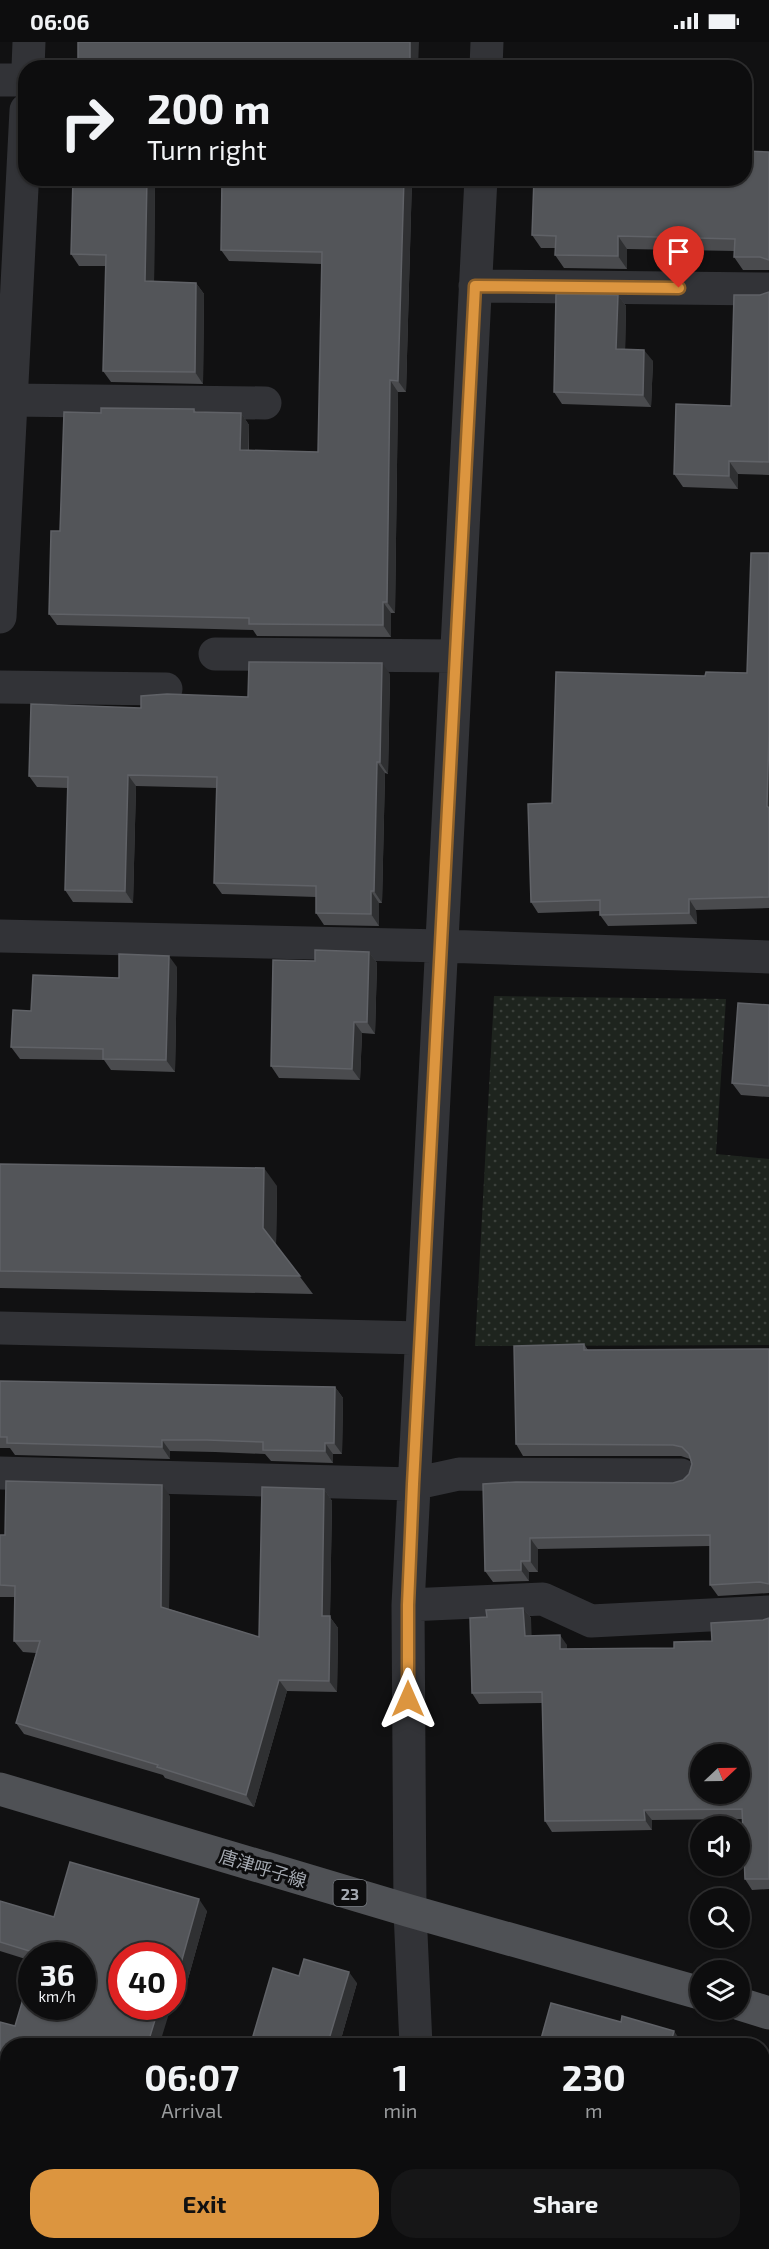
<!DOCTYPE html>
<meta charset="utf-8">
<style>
body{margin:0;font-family:"Exo 2","Noto Sans JP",sans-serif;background:#161617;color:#f1f3f6;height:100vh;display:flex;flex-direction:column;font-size:22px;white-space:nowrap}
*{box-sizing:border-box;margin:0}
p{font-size:20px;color:#9a9c9e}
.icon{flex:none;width:33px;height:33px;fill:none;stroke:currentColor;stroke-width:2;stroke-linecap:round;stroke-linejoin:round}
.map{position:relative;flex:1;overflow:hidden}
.drawer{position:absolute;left:0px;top:1996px;width:770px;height:212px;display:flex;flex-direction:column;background:#0d0d0e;border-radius:24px 24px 0 0;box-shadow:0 2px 4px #0004,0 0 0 2px #2d2d2e}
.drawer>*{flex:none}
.hud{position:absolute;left:18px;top:18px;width:734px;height:126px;border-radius:24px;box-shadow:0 2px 4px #0004,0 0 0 2px #2d2d2e;background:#0d0d0e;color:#f1f3f6;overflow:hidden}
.needle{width:39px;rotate:68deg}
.fabs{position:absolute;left:690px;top:1702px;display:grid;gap:12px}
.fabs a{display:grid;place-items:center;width:60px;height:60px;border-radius:50%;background:#0d0d0e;box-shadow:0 2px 4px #0004,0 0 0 2px #2d2d2e;font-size:30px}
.speed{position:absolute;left:18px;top:1900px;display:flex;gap:12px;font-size:30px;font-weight:700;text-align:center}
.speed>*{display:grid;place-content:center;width:78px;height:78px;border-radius:50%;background:#0d0d0e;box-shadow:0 2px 4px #0004,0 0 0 2px #2d2d2e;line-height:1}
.speed small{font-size:15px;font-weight:400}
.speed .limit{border:9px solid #d22;background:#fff;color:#111}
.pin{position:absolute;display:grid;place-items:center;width:51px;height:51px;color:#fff;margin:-62px -26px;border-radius:50% 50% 50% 0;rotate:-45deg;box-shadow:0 0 6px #0007}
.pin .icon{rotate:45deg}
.me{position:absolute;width:66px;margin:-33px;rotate:0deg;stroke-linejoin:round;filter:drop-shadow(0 0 4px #0008)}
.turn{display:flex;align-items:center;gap:21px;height:126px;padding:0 30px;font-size:27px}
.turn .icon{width:78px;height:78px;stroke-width:2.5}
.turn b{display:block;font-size:42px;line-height:51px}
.eta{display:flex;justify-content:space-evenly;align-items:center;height:102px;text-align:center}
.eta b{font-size:36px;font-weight:700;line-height:42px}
.button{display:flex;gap:12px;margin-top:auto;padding:12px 30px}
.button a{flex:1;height:69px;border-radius:24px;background:#dc953f;color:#111;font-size:24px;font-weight:700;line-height:69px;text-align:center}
.button a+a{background:#161617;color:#f1f3f6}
.status{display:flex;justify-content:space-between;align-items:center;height:42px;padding:0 30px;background:#0d0d0e;direction:ltr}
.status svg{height:16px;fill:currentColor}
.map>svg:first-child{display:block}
.park{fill:url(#park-dots)}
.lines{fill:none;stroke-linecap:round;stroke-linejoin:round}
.minor{stroke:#323337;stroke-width:33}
.major{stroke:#4f5155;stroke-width:33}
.wall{fill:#4a4b4e}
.shaded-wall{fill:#2f3032}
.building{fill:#535559;stroke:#606267;stroke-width:1.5;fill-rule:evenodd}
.route-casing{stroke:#8f6129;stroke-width:15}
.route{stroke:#dc953f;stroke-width:10}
.labels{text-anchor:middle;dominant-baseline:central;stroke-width:6;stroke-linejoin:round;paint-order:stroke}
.shield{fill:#0c0c0d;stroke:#767a80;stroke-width:1.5}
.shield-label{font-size:16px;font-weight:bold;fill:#a4a9b1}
.street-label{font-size:18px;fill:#a4a9b1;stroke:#0c0c0d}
</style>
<div class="status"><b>06:06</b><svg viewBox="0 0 49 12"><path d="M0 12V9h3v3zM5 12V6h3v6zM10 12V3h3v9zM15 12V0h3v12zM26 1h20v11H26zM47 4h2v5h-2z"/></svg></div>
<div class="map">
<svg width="769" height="2207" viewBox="0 0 769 2207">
<defs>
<pattern id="park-dots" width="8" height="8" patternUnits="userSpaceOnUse" patternTransform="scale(1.5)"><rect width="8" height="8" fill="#1e241e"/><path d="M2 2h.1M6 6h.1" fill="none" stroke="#3c413c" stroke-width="1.8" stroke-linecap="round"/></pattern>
</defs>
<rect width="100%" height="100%" fill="#111112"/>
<path class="park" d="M 494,954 L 726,957 L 716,1112 L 769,1117 L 769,1303 L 475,1304 Z"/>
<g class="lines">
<path class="minor" d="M 28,26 L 29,0
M 486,26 L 487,0
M 0,38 L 26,38
M 475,244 L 769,247
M 11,358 L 265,361
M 0,575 L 26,68
M 215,612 L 456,614
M 0,645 L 166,647
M 0,894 L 442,904 L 769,915
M 0,1286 L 421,1296
M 0,1431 L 413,1442 L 459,1432 L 681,1433
M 408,1563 L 543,1557 L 591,1579 L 769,1570
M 416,2004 L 410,1869 L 408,1563 L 481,136
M 0,2053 L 8,2055
M 424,2200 L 425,2207"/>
<path class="major" d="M 0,1747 L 410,1869 L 700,1951
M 740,1962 L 769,1971"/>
</g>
<path class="wall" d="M 769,110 L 769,228 L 743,228 L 734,215 L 735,209 L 627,207 L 627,227 L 564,226 L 555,213 L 556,206 L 541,206 L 532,193 L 744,136 Z
M 155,136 L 154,239 L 196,241 L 204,252 L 203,342 L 111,340 L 103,329 L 106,224 L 79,224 L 71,212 Z
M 412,136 L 406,350 L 398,350 L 395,571 L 391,571 L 391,595 L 257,594 L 253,588 L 57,583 L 49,572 L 60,489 L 101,371 L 194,367 L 196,370 L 241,371 L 249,383 L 249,408 L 318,410 L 322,222 L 229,219 L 221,208 Z
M 769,250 L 769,433 L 738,432 L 738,447 L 683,445 L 674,432 L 731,364 L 760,253 Z
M 618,253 L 626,264 L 625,307 L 653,319 L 651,365 L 562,362 L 554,350 Z
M 769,511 L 769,866 L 696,868 L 697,882 L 608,884 L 600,873 L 600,869 L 538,871 L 531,860 L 552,761 L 705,634 L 747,631 Z
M 390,632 L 388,732 L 385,731 L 382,861 L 379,861 L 379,884 L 324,883 L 316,871 L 316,855 L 222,852 L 214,841 L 217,746 L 136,744 L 133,861 L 73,860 L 65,848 L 68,746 L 37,745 L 29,734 L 141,666 L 248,655 Z
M 369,910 L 377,921 L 375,992 L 362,991 L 360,1038 L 279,1036 L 271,1024 L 315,919 Z
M 177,925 L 175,1030 L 111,1028 L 104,1018 L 20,1017 L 11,1005 L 31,969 L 119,936 Z
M 769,963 L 769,1055 L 741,1053 L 732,1041 Z
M 0,1122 L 277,1144 L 276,1203 L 313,1252 L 0,1246 Z
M 584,1302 L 588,1308 L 769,1307 L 769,1551 L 718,1554 L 710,1543 L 710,1504 L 538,1507 L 538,1530 L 529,1530 L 529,1539 L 493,1540 L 485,1529 L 483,1442 L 673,1441 L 683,1438 L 689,1432 L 692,1422 L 690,1417 L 681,1414 L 523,1414 L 516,1402 Z
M 0,1339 L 335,1345 L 343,1356 L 342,1412 L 333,1412 L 333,1421 L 271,1419 L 265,1412 L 215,1410 L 170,1409 L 170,1417 L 15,1413 L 10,1406 L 0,1406 Z
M 324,1447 L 332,1459 L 330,1575 L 338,1586 L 337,1650 L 287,1649 L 254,1765 L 165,1736 L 163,1733 L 24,1692 L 16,1681 L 36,1611 L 23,1610 L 14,1599 L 15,1555 L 0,1555 L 0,1493 L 5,1493 L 170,1454 L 169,1567 L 259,1595 Z
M 523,1566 L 531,1576 L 531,1593 L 567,1603 L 567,1607 L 674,1606 L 712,1599 L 769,1576 L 769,1847 L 752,1848 L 745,1837 L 743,1777 L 652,1778 L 652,1788 L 552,1790 L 545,1779 L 542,1661 L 479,1662 L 472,1651 L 487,1575 Z
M 0,1859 L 54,1875 L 207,1869 L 186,1944 L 178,1942 L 172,1959 L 172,1914 L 8,2004 L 8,2036 L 0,2035 L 0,1980 L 15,1984 L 82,1914 L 32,1914 L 32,1919 L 0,1909 Z
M 299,1934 L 357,1941 L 339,2004 L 261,2004 L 253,1994 Z
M 63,2200 L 366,2200 L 370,2207 L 83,2207 L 83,2206 Z
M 656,2200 L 762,2200 L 769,2207 L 664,2207 L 660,2206 Z"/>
<path class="shaded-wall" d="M 410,0 L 419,0 L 418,26 L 410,26 Z
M 147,136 L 155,136 L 154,251 L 145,239 Z
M 404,136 L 412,136 L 406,350 L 398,339 Z
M 618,194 L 627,207 L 627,227 L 618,214 Z
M 196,241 L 204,252 L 203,342 L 195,330 Z
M 618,253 L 626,264 L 625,318 L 616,307 Z
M 644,308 L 653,319 L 651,365 L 643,353 Z
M 390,338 L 398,350 L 395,571 L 387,560 Z
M 241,371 L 249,383 L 248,420 L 240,408 Z
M 729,419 L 738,432 L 738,447 L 729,434 Z
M 383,560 L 391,571 L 391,595 L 383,583 Z
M 382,621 L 390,632 L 388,732 L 380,720 Z
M 769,691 L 769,766 L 767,764 Z
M 377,720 L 385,731 L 382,861 L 374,849 Z
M 128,733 L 136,744 L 133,861 L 125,849 Z
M 371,849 L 379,861 L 379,884 L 371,872 Z
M 689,857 L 696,868 L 697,882 L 689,871 Z
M 369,910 L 377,921 L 375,992 L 367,980 Z
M 169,914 L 177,925 L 175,1030 L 166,1018 Z
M 354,980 L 362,991 L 360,1038 L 352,1027 Z
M 264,1126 L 277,1144 L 276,1204 L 263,1186 Z
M 335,1345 L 343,1356 L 342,1412 L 334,1401 Z
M 162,1398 L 170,1409 L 170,1417 L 162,1405 Z
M 325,1401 L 333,1412 L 333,1421 L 325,1409 Z
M 162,1443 L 170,1454 L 169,1576 L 161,1565 Z
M 324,1447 L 332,1459 L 330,1575 L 338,1586 L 337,1650 L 329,1639 L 322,1574 Z
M 530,1496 L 538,1507 L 538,1530 L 530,1519 Z
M 521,1519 L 529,1530 L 529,1539 L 521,1528 Z
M 523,1566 L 531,1576 L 532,1604 L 525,1594 Z
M 560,1593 L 567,1603 L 567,1618 L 560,1607 Z
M 279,1638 L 287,1649 L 254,1765 L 246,1753 Z
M 644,1768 L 652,1778 L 652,1788 L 645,1778 Z
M 199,1857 L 207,1869 L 186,1944 L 178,1932 Z
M 349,1930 L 357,1941 L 339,2004 L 327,2004 Z
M 172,1934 L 178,1942 L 172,1959 Z
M 159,1965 L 171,1965 L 159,2004 L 147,2004 Z
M 674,1989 L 681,1999 L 680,2004 L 670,2004 Z
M 8,2070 L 8,2111 L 0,2138 L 0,2097 Z
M 769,2158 L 769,2195 L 762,2185 Z
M 363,2200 L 366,2200 L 370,2207 L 361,2207 Z"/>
<path class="building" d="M 78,0 L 410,0 L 410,26 L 78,26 Z
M 745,109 L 769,110 L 769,218 L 760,215 L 734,215 L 735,197 L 618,194 L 618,214 L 555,213 L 556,194 L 532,193 L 534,136 L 744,136 Z
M 73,136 L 147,136 L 145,239 L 196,241 L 195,330 L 103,329 L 106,213 L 71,212 Z
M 222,136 L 404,136 L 398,339 L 390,338 L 387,560 L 383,560 L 383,583 L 249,582 L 249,576 L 49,572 L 51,489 L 60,489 L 64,370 L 101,371 L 101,366 L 194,367 L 194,370 L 241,371 L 240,408 L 318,410 L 322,210 L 221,208 Z
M 769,250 L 769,420 L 729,419 L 729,434 L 674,432 L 676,362 L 731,364 L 734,253 L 760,253 Z
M 556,252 L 618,253 L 616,307 L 644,308 L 643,353 L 554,350 Z
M 751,511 L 769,511 L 769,691 L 767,764 L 769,766 L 769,855 L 689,857 L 689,871 L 600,873 L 600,858 L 531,860 L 528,762 L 552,761 L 556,630 L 705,634 L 706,630 L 747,631 Z
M 249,620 L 382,621 L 380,720 L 377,720 L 374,849 L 371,849 L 371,872 L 316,871 L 316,844 L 214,841 L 217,735 L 128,733 L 125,849 L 65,848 L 68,735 L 29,734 L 31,662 L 141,666 L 141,654 L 167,652 L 248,655 Z
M 315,908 L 369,910 L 367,980 L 354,980 L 352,1027 L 271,1024 L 273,918 L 315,919 Z
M 119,912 L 169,914 L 166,1018 L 103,1017 L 103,1007 L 11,1005 L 13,968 L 31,969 L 33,933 L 119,936 Z
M 738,961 L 769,963 L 769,1044 L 732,1041 Z
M 0,1122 L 264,1126 L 263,1186 L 300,1234 L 0,1229 Z
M 584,1302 L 584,1308 L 769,1307 L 769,1542 L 760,1540 L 710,1543 L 710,1493 L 530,1496 L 530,1519 L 521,1519 L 521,1528 L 485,1529 L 483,1442 L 516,1440 L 673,1441 L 683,1438 L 689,1432 L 692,1422 L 689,1412 L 682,1405 L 673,1403 L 516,1402 L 514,1304 Z
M 0,1339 L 335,1345 L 334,1401 L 325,1401 L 325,1409 L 263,1408 L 263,1400 L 207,1398 L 162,1398 L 162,1405 L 7,1401 L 7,1395 L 0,1395 Z
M 6,1439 L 162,1443 L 161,1565 L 259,1595 L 262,1445 L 324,1447 L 322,1574 L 330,1574 L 329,1639 L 279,1638 L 246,1753 L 157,1725 L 158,1723 L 16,1681 L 40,1599 L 14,1599 L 15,1544 L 0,1543 L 0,1493 L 5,1493 Z
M 523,1566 L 525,1594 L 560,1593 L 560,1607 L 674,1606 L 674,1600 L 712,1599 L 711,1581 L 763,1578 L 769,1576 L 769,1837 L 745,1837 L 742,1767 L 644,1768 L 645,1778 L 545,1779 L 542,1650 L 472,1651 L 470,1576 L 487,1575 L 486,1568 ZM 700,1713 L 740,1713 L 740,1752 L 700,1752 Z
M 70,1820 L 199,1857 L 178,1932 L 172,1931 L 172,1914 L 122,1914 L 122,1965 L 159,1965 L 147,2004 L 8,2004 L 8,2027 L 0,2024 L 0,1980 L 15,1984 L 32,1927 L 32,1965 L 82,1965 L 82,1914 L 35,1914 L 36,1911 L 0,1900 L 0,1859 L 54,1875 Z
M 304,1917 L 349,1930 L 327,2004 L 289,2004 L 253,1994 L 273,1926 L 299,1934 Z
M 551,1961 L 621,1980 L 622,1974 L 674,1989 L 670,2004 L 539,2004 Z
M 762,2018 L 769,2020 L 769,2158 L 762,2183 Z
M 8,2060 L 8,2070 L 0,2097 L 0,2061 L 4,2061 Z
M 762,2184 L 769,2184 L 769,2207 L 681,2207 L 682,2203 L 672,2200 L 762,2200 Z
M 85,2200 L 363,2200 L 361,2207 L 83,2207 Z"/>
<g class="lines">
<g class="route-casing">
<path id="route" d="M 408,1657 L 408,1563 L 413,1442 L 475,244 L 679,246"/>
</g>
<use href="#route" class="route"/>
</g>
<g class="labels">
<rect class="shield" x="333.5" y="1838" width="33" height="26" rx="4.5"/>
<g class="shield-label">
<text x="350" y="1851">23</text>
</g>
<g class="street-label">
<text transform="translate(263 1826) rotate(17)">唐津呼子線</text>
</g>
</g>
</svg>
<div class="fabs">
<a><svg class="needle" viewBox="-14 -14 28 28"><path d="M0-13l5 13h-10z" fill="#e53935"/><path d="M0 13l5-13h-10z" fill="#9a9c9e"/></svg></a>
<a><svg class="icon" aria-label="sound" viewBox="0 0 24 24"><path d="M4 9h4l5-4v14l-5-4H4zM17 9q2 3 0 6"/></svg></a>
<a><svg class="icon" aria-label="search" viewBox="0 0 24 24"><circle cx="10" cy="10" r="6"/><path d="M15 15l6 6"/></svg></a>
<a><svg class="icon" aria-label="layers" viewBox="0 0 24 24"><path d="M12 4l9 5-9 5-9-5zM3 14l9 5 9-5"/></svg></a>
</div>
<div class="speed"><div>36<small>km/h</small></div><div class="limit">40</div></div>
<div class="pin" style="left:679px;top:246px;background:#d93025"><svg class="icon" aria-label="arrive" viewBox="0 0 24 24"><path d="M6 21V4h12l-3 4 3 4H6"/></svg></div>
<svg class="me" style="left:408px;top:1657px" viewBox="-20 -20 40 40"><path d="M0-17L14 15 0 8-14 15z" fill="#dc953f" stroke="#fff" stroke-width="4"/></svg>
<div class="hud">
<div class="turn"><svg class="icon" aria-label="right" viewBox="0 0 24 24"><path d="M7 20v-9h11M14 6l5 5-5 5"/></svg><div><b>200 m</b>Turn right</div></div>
</div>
<section class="drawer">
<div class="eta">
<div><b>06:07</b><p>Arrival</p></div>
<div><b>1</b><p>min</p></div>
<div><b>230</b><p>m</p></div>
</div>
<div class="button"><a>Exit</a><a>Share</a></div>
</section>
</div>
